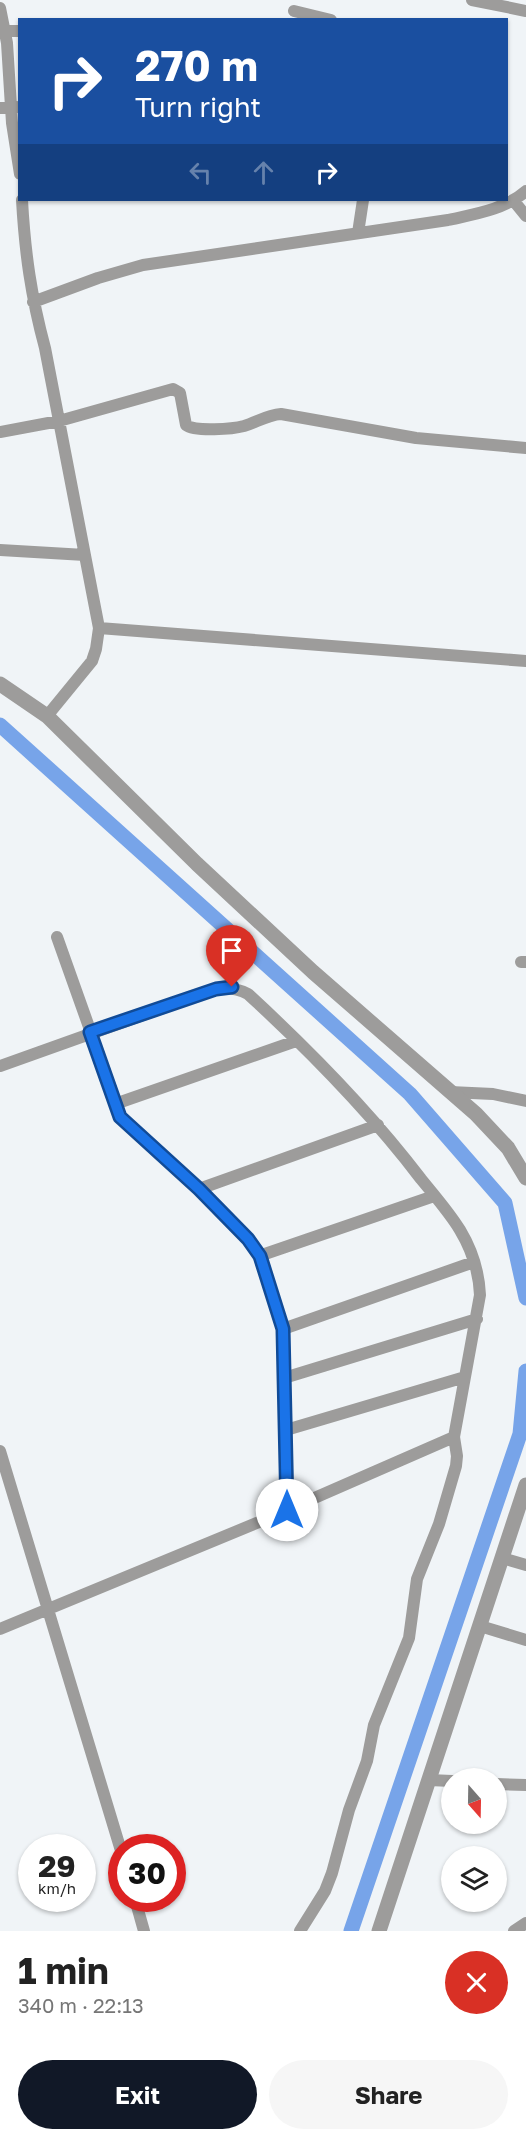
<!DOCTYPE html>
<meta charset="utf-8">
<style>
body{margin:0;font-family:"Golos Text",sans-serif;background:#f6f6f6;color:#222;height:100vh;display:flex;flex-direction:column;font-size:22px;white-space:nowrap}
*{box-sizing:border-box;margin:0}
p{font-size:20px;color:#767676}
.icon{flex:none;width:33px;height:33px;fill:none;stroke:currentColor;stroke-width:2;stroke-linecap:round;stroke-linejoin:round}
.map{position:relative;height:1931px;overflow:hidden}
.panel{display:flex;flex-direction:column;background:#fff;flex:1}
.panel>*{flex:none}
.hud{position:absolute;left:18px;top:18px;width:490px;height:183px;border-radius:0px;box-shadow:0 2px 4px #0004;background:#1a4fa0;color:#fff;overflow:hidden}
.needle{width:39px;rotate:160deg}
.fabs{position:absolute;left:441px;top:1768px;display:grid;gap:12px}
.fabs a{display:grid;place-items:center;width:66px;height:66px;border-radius:50%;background:#fff;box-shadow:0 2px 4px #0004;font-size:30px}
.speed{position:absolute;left:18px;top:1834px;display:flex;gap:12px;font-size:30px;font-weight:700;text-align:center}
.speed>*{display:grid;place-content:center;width:78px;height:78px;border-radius:50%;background:#fff;box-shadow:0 2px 4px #0004;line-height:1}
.speed small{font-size:15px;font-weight:400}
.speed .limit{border:9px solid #d22;background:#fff;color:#111}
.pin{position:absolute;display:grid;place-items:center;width:51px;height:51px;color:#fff;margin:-62px -26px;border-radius:50% 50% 50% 0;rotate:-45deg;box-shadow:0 0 6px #0007}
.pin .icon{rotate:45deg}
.me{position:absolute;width:66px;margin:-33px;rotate:0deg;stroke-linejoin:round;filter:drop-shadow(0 0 4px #0008)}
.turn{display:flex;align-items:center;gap:21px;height:126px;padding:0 18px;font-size:27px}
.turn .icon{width:78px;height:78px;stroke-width:2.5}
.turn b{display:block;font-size:42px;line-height:51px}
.lanes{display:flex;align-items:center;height:57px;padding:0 18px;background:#0003;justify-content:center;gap:30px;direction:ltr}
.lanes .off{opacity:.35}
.round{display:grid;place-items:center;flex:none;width:63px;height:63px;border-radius:32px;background:#f6f6f6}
.overview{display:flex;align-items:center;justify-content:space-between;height:102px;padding:0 18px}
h1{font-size:36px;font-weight:700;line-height:45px}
.cta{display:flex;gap:12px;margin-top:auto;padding:12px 18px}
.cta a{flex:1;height:69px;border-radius:36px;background:#111827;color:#fff;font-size:24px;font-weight:700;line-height:69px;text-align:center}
.cta a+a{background:#f6f6f6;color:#222}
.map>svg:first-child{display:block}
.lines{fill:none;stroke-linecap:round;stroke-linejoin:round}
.canal{stroke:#77a4e9;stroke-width:15}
.minor{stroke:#9d9c9b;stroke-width:12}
.tertiary{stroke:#9d9c9b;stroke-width:15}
.route-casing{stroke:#114b97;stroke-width:15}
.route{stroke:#1a73e8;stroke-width:10}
</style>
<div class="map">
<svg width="526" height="1931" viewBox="0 0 526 1931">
<rect width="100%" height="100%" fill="#f0f4f7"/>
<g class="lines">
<path class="canal" d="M 0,725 L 410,1094 L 505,1203 L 526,1298
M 351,1931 L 520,1434 L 526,1371"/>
<path class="minor" d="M 472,0 L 526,11
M 0,8 L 7,43 L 12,123 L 20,174
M 294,11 L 331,20
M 5,31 L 20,31
M 0,108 L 20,107
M 22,200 C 25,253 31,296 45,348 L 99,628 L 96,649 L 92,661 L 47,716
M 513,200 L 526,216
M 358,233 L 363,200
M 33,302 L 98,278 L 143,265 L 448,220 C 475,214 504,210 526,191
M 0,432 L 59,421 L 173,389 L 180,393 L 186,425 C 195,432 233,429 244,426 C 257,422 267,415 281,414 L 416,438 L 526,448
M 0,550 L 85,555
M 99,628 L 526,661
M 57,937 L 121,1117 L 199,1189 L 248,1239 L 259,1256 L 283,1329 L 287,1510
M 521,962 L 526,962
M 0,1066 L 216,989 C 228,987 237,988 248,994 C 310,1051 370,1112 421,1179 C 434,1195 449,1212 460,1230 C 472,1250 479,1272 480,1295 L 454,1437 L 457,1456 L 456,1466 L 439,1524 L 417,1579 L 409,1638 L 374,1725 L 367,1761 L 349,1810 L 332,1873 L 325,1891 L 300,1931
M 450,1092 L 493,1094 L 526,1101
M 115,1104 L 296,1041
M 199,1189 L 378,1125
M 259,1256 L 434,1196
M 283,1329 L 474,1262
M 284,1378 L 477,1319
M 286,1430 L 465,1377
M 0,1451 L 122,1854
M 502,1558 L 526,1565
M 480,1626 L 526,1640
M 0,1629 L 264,1520 L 454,1437
M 429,1780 L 452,1781
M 496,1784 L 526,1785
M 135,1899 L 144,1931
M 514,1931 L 526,1923"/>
<path class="tertiary" d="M 0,684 L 47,716 L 197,864 L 313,972 L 476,1114 L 508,1148 L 526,1178
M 379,1931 L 526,1485"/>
</g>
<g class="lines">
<g class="route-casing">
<path id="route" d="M 232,987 L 216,989 L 90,1032 L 120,1117 L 199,1189 L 248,1239 L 260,1256 L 283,1329 L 287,1510"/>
</g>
<use href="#route" class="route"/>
</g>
</svg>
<div class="fabs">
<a><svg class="needle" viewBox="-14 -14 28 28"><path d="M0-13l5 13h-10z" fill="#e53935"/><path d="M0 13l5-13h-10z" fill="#767676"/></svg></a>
<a><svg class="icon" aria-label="layers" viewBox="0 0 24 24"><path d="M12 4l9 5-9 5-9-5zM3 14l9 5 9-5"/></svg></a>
</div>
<div class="speed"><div>29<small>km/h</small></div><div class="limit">30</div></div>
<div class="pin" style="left:232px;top:987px;background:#d93025"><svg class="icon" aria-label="arrive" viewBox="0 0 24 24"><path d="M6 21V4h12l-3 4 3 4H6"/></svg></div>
<svg class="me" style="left:287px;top:1510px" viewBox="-20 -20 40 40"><circle r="19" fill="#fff"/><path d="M0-13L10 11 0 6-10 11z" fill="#1a73e8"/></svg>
<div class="hud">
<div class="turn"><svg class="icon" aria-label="right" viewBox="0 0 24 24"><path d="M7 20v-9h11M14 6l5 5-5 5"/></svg><div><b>270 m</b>Turn right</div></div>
<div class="lanes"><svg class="icon off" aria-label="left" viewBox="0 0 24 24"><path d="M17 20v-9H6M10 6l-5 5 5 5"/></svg><svg class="icon off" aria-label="ahead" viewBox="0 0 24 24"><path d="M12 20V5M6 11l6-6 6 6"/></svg><svg class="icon" aria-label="right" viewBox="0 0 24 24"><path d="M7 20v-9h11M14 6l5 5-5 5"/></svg></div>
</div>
</div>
<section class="panel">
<div class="overview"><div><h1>1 min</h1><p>340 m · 22:13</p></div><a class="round" style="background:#d93025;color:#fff"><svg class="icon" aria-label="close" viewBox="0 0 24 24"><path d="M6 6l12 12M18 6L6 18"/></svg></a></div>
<div class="cta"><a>Exit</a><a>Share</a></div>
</section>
